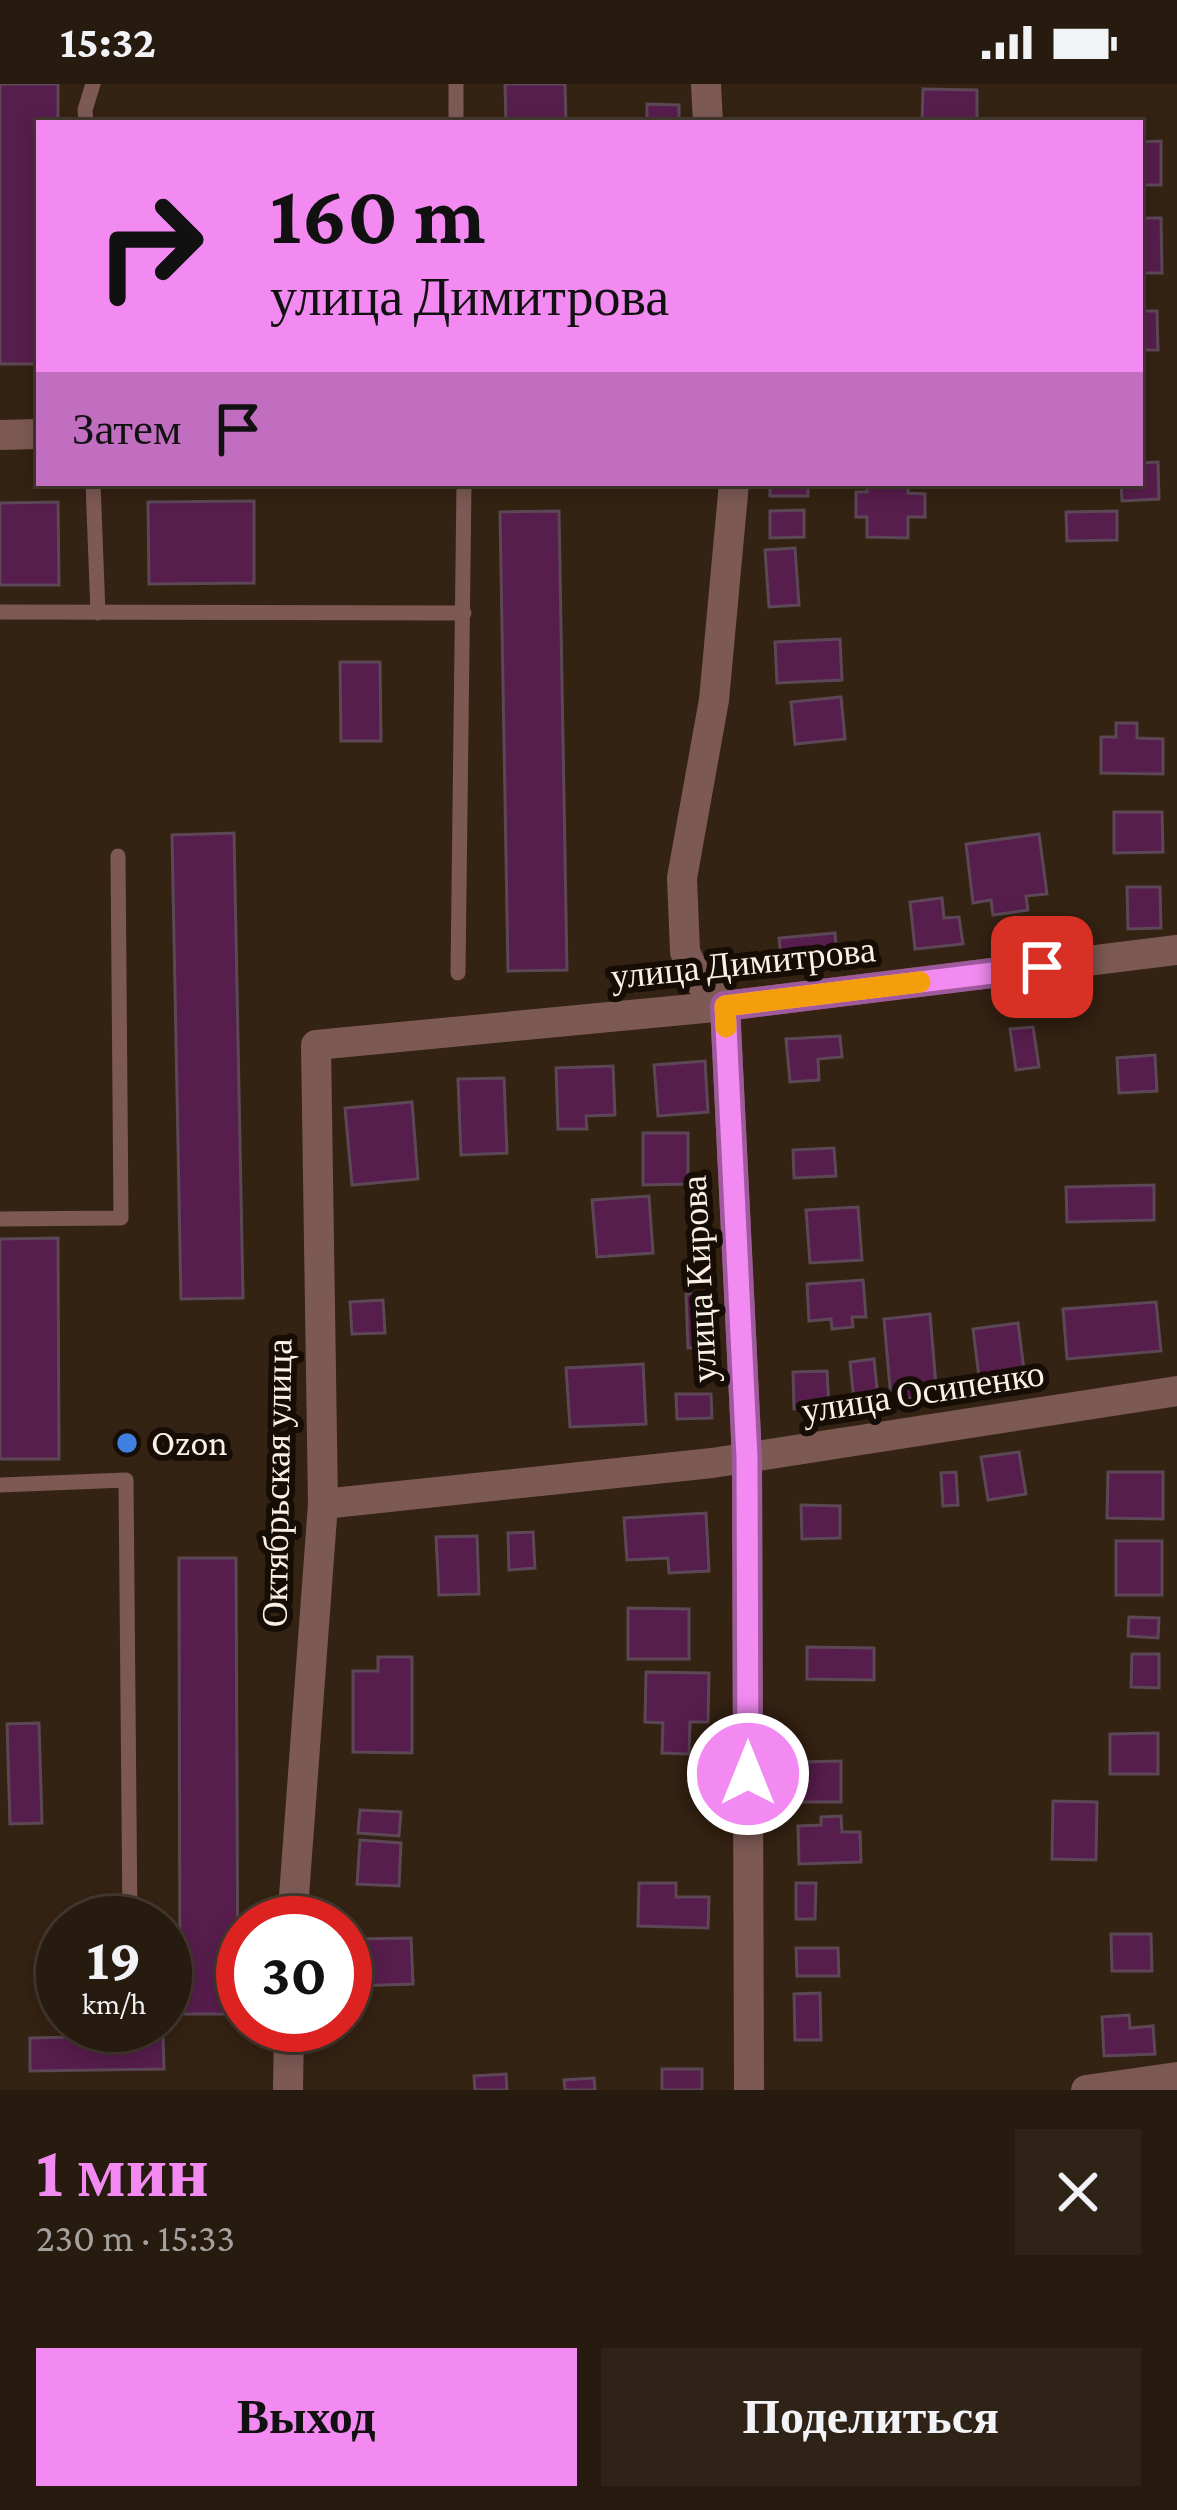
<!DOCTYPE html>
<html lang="ru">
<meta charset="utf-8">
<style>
body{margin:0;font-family:"Crimson Pro",serif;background:#2f2317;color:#f1f3f6;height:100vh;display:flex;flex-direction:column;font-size:45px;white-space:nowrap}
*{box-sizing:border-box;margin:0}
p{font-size:39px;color:#a4a19e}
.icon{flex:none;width:66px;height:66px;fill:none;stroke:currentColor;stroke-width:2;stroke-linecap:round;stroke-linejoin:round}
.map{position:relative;height:2006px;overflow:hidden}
.drawer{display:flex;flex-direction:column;background:#271a0e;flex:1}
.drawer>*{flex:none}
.guide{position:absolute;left:36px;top:36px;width:1107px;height:366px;border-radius:0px;box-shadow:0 6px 18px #0003,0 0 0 3px #43382e;background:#f38af1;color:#111;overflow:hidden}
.speed{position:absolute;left:36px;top:1812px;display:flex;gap:24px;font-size:60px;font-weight:700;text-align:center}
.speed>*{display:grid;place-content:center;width:156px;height:156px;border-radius:50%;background:#271a0e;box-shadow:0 6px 18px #0003,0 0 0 3px #43382e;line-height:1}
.speed small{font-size:30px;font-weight:400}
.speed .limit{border:18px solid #d22;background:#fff;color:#111}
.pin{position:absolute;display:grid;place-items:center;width:102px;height:102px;color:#fff;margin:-51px;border-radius:24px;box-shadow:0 6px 18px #0006}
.me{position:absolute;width:132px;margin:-66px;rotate:0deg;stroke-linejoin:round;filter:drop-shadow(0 0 9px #0008)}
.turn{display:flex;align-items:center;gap:42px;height:252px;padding:0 36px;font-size:54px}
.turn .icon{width:156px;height:156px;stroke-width:2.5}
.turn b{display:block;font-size:84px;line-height:102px}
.then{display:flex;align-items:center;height:114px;padding:0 36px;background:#0003;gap:24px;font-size:45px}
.round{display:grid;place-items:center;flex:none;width:126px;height:126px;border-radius:0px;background:#2f2317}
.overview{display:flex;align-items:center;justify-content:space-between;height:204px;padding:0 36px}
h1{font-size:72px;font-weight:700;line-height:90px;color:#f38af1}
.primary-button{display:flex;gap:24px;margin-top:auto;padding:24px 36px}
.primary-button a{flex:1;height:138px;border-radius:0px;background:#f38af1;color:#111;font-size:48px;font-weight:700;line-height:138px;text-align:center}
.primary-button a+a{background:#2f2317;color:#f1f3f6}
.status{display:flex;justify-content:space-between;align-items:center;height:84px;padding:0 60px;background:#271a0e;direction:ltr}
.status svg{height:33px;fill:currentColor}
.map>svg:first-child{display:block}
.building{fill:#571d4c;stroke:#5c4757;stroke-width:3}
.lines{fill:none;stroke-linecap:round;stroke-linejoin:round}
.service{stroke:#7c5953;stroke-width:15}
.minor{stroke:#7c5953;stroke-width:30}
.tertiary{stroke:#7c5953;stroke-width:30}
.route-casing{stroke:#9e5a9d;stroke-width:30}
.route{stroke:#f38af1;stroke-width:21}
.slow{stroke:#f59e0b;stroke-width:21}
.shop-dot{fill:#3f7fe0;stroke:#160d07;stroke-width:4.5}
.labels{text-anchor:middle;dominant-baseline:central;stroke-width:12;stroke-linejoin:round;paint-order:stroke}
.street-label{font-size:36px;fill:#fcefe5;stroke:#160d07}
.poi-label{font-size:36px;fill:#fcefe5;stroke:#160d07;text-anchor:start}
</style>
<div class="status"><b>15:32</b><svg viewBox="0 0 49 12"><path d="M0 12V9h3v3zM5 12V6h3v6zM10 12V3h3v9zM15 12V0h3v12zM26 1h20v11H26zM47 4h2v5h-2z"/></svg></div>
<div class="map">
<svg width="1177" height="2006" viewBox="0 0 1177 2006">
<rect width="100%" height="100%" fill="#342212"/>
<path class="building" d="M 0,0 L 58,0 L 58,39 L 39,39 L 39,280 L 0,280 Z
M 505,0 L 565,0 L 566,39 L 506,39 Z
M 923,5 L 977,6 L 977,39 L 922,39 Z
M 647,20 L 679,21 L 679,39 L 647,39 Z
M 1161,57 L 1161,101 L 1140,101 L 1140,58 Z
M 1140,134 L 1161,134 L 1162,189 L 1140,189 Z
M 1140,227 L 1157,227 L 1158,266 L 1140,266 Z
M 1158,378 L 1159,415 L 1122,417 L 1121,399 L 1140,399 L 1140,379 Z
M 770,399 L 808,399 L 808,412 L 770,412 Z
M 867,399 L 908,399 L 908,409 L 925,410 L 925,433 L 908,433 L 908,454 L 867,453 L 867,433 L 856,433 L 856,408 L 867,408 Z
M 254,417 L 254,499 L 149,500 L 148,418 Z
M 58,418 L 59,501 L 0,501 L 0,419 Z
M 804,426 L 804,453 L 770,454 L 770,427 Z
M 559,427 L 567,886 L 508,887 L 500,428 Z
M 1117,427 L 1117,456 L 1067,457 L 1066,428 Z
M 795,464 L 799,521 L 769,523 L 765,466 Z
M 840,555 L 842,596 L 777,599 L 775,558 Z
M 340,578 L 380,578 L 381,657 L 341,657 Z
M 841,613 L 845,655 L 795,660 L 791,618 Z
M 1116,639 L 1137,639 L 1137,654 L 1163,655 L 1163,690 L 1101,689 L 1101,653 L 1116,653 Z
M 1114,728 L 1162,728 L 1163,768 L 1114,769 Z
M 234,749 L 243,1214 L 181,1215 L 172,751 Z
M 1039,750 L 1047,810 L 1026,812 L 1028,826 L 993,831 L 991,816 L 973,819 L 966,760 Z
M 1127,803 L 1160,803 L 1161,844 L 1128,845 Z
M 942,814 L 944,834 L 959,833 L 963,860 L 915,865 L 910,818 Z
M 835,849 L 837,878 L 782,883 L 779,854 Z
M 1033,943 L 1039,983 L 1016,986 L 1010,945 Z
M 840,952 L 842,973 L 818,975 L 819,996 L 790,998 L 786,955 Z
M 1155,971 L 1157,1007 L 1119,1009 L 1117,974 Z
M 705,977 L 708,1028 L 658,1032 L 654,981 Z
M 613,982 L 615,1031 L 586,1032 L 587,1045 L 558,1045 L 556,984 Z
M 504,994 L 507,1069 L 461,1071 L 458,995 Z
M 412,1018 L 418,1095 L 352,1101 L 345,1024 Z
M 643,1049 L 688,1049 L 688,1100 L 643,1101 Z
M 834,1064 L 836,1092 L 794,1094 L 793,1066 Z
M 1154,1101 L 1154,1136 L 1067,1138 L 1066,1103 Z
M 649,1112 L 653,1169 L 597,1173 L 592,1116 Z
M 858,1123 L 862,1176 L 810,1179 L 806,1126 Z
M 58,1154 L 59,1375 L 0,1375 L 0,1155 Z
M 863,1196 L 866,1233 L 852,1233 L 853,1243 L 832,1245 L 831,1235 L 809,1237 L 807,1200 Z
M 709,1209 L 711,1263 L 688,1264 L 686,1210 Z
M 383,1216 L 385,1249 L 352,1250 L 350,1218 Z
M 1156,1218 L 1161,1267 L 1067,1275 L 1063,1225 Z
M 930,1230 L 937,1313 L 891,1316 L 884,1235 Z
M 1018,1239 L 1024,1286 L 979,1293 L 973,1245 Z
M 874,1275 L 878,1314 L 854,1317 L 850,1278 Z
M 643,1280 L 646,1340 L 570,1343 L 566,1284 Z
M 827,1287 L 829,1324 L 794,1325 L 793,1288 Z
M 676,1310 L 711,1310 L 712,1334 L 677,1335 Z
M 1019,1368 L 1026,1410 L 988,1416 L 981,1373 Z
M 956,1388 L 958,1421 L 943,1422 L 941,1389 Z
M 1108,1388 L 1163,1388 L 1163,1435 L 1107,1434 Z
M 801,1421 L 840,1422 L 840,1454 L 802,1455 Z
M 706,1429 L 709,1487 L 669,1489 L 668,1474 L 627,1476 L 624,1434 Z
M 533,1448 L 535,1484 L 509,1486 L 508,1449 Z
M 477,1452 L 479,1510 L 439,1511 L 436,1453 Z
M 1116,1457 L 1162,1457 L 1162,1511 L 1116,1511 Z
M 179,1474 L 236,1474 L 238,1930 L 180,1930 Z
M 628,1524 L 689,1525 L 689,1575 L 628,1575 Z
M 1129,1533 L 1159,1534 L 1158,1554 L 1128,1552 Z
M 807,1563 L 874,1564 L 874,1596 L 807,1595 Z
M 1132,1570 L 1159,1570 L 1159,1604 L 1131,1603 Z
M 378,1573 L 412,1573 L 412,1669 L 353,1668 L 353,1587 L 378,1587 Z
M 646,1588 L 709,1589 L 708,1638 L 690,1638 L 689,1670 L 662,1669 L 663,1639 L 645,1638 Z
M 39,1639 L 42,1739 L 10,1740 L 7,1640 Z
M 1158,1649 L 1158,1690 L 1110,1690 L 1110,1650 Z
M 841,1677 L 841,1718 L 798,1718 L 798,1678 Z
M 1053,1717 L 1097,1718 L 1096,1776 L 1052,1775 Z
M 360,1726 L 401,1728 L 399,1752 L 358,1749 Z
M 841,1732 L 842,1748 L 860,1748 L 861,1778 L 799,1780 L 798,1742 L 821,1741 L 821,1733 Z
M 360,1756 L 401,1759 L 399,1802 L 357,1800 Z
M 639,1799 L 676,1799 L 676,1813 L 709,1813 L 708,1844 L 638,1842 Z
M 796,1799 L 816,1799 L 815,1835 L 796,1835 Z
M 1111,1850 L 1151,1850 L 1152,1887 L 1112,1887 Z
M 411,1854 L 413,1900 L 354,1902 L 353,1855 Z
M 796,1864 L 838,1864 L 839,1892 L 797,1892 Z
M 820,1909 L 821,1956 L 795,1956 L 794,1910 Z
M 1129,1931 L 1130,1944 L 1153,1942 L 1155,1970 L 1104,1972 L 1102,1933 Z
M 163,1951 L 164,1985 L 30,1987 L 30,1954 Z
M 662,1985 L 702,1985 L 702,2006 L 662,2006 Z
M 506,1990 L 507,2006 L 475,2006 L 474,1992 Z
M 594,1994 L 595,2006 L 565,2006 L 564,1996 Z"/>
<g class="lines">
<path class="service" d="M 456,0 L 456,39
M 86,39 L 85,26 L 93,0
M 93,399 L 98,529
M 0,528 L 464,529
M 458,889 L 464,399
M 0,1135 L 121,1134 L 118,772
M 0,1401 L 126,1396 L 130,1839"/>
<path class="minor" d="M 706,0 L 708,39
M 0,351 L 39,350
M 734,399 L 714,616 L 682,794 L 685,868 L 699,897 L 725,922 L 747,1374 L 749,2006
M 323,1420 L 712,1379 L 1177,1307
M 292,1839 L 323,1420 L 316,961 L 725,922 L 1177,866
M 288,2006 L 289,1941"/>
<path class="tertiary" d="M 1086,2006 L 1177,1993"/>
</g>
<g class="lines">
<g class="route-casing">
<path id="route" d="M 748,1690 L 747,1374 L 725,922 L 1042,883"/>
</g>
<use href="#route" class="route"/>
<path class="slow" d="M 726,943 L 725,922 L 920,898"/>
</g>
<circle class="shop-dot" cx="127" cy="1359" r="12"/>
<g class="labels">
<g class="street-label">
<text transform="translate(743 879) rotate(-6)">улица Димитрова</text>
<text transform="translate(699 1195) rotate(-93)">улица Кирова</text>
<text transform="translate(923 1308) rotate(-9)">улица Осипенко</text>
<text transform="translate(277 1399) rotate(-89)">Октябрьская улица</text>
</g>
<g class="poi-label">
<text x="151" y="1359">Ozon</text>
</g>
</g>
</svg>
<div class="speed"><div>19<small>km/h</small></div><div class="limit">30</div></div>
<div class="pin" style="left:1042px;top:883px;background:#d93025"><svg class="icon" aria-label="arrive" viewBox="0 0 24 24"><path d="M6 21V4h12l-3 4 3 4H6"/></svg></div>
<svg class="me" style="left:748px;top:1690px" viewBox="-20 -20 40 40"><circle r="17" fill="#f38af1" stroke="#fff" stroke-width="3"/><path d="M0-11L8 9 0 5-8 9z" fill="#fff"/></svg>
<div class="guide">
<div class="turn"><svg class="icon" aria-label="right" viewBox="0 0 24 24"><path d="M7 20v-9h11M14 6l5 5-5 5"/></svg><div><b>160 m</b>улица Димитрова</div></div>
<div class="then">Затем<svg class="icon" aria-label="arrive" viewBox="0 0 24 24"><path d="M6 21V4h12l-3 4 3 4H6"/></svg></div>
</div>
</div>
<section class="drawer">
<div class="overview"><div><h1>1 мин</h1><p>230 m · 15:33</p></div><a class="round"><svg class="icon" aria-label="close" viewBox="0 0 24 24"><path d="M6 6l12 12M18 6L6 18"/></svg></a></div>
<div class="primary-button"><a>Выход</a><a>Поделиться</a></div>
</section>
